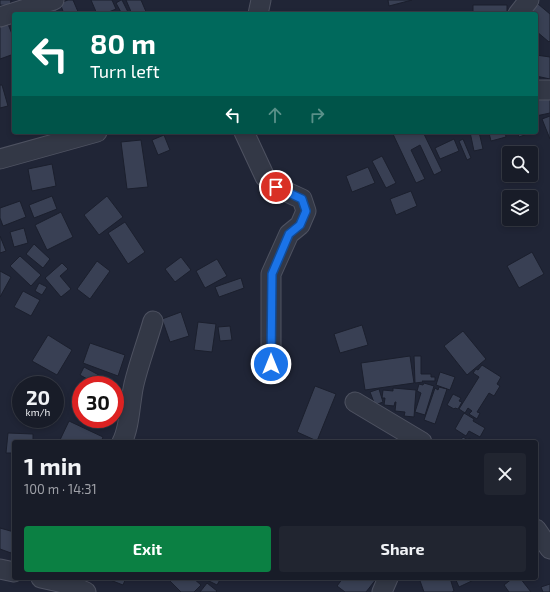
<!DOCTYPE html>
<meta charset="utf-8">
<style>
body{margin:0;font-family:"Exo 2",sans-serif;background:#212530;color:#f1f3f6;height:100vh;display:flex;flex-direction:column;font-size:15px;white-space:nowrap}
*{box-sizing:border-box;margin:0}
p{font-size:13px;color:#9fa1a8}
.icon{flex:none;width:22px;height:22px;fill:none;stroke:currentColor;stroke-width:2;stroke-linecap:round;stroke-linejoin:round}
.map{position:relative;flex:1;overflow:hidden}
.sheet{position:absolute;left:12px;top:440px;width:526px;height:140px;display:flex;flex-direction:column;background:#181c28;border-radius:4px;box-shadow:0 2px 6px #0003,0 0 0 1px #363a45}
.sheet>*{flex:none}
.guide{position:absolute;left:12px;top:12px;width:526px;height:122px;border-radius:4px;box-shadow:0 2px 6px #0003,0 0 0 1px #363a45;background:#00695c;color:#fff;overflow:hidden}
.controls{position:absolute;left:502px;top:146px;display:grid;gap:8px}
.controls a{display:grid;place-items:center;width:36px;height:36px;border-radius:4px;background:#181c28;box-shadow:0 2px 6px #0003,0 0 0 1px #363a45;font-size:20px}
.speed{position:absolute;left:12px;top:376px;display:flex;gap:8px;font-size:20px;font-weight:700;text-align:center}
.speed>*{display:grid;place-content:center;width:52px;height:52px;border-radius:50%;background:#181c28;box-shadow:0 2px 6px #0003,0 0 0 1px #363a45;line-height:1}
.speed small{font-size:10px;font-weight:400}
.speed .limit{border:6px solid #d22;background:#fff;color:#111}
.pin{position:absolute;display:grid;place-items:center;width:34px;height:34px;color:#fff;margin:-17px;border:2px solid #fff;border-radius:50%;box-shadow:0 1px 4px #0007}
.me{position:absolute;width:44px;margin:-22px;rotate:0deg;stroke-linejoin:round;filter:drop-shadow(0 0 3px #0008)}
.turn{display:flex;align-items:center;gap:14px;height:84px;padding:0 12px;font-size:18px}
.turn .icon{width:52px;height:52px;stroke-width:2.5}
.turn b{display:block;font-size:28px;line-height:34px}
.lanes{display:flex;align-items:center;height:38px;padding:0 12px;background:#0003;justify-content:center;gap:20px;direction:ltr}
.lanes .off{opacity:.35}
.round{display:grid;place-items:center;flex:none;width:42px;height:42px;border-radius:4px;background:#212530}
.headline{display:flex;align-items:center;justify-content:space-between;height:68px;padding:0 12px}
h1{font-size:24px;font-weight:700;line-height:30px}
.primary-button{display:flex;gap:8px;margin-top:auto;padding:8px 12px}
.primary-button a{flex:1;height:46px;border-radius:4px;background:#0b8043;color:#fff;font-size:16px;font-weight:700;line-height:46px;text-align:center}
.primary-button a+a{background:#212530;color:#f1f3f6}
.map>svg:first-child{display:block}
.building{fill:#394054;stroke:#1b1f2d}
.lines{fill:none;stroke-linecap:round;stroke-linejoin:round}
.minor-casing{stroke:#4e5261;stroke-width:21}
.minor{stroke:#333846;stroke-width:19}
.route-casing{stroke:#114b97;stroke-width:10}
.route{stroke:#1a73e8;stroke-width:7}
</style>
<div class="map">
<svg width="550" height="592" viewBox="0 0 550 592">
<rect width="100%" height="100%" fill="#202536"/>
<path class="building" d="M 0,0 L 11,0 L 10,6 L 0,5 Z
M 68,0 L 73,0 L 79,14 L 64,14 L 60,3 Z
M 91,0 L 112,0 L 116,9 L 104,14 L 97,14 Z
M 121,0 L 122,0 L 129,14 L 122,14 L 116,3 Z
M 126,0 L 141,0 L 147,14 L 132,14 Z
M 388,0 L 412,0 L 389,6 Z
M 538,4 L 550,14 L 550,41 L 549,42 L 536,31 L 536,14 L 530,14 Z
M 473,5 L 507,5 L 507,14 L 473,14 Z
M 56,8 L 58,14 L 48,14 L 47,11 Z
M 8,24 L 14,39 L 14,54 L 0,59 L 0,27 Z
M 536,55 L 550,57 L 550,79 L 536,76 Z
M 0,85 L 2,85 L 8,106 L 0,108 Z
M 550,97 L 550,113 L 536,116 L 536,100 Z
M 550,116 L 550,139 L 542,119 Z
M 392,132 L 423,132 L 442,171 L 434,175 L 420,145 L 411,150 L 425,179 L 416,183 Z
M 470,132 L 479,132 L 483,149 L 474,151 Z
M 493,132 L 505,132 L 506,137 L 491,141 L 489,133 Z
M 517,132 L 530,132 L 530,133 L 519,137 Z
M 164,135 L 170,150 L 158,155 L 152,140 Z
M 454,139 L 459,151 L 440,159 L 435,148 Z
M 463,139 L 471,158 L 467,160 L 459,141 Z
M 141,140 L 148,187 L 127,189 L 121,142 Z
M 382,156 L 396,183 L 386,188 L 372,161 Z
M 52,164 L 56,186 L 32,191 L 28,169 Z
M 368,167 L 375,183 L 352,192 L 346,176 Z
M 411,191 L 417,206 L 396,215 L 390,199 Z
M 52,196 L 57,209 L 34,218 L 29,205 Z
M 107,196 L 123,217 L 99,235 L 84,215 Z
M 20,201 L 26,217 L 3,226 L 0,218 L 0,208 Z
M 61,212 L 73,237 L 47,250 L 35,225 Z
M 125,222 L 145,252 L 128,264 L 108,233 Z
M 24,228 L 28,243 L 14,247 L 10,232 Z
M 0,236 L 6,251 L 0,253 Z
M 34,244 L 50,259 L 43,268 L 26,254 Z
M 532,252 L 544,274 L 519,288 L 507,266 Z
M 20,256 L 41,275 L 31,286 L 10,266 Z
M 181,257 L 191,270 L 175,282 L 165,269 Z
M 217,259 L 227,276 L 205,288 L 196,271 Z
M 97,261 L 110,271 L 90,299 L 77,289 Z
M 62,263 L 68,269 L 60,276 L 71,289 L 61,297 L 45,278 Z
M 0,271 L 11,277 L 0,297 Z
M 241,278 L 244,288 L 219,297 L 215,287 Z
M 39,283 L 47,287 L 42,295 L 35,291 Z
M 23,291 L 40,300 L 31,316 L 14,307 Z
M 181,312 L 189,336 L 170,342 L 162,319 Z
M 198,322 L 216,324 L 212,352 L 194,350 Z
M 362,325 L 368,345 L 340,353 L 334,334 Z
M 230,326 L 232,340 L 220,341 L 218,327 Z
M 463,331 L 486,359 L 467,375 L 444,346 Z
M 48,335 L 72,350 L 57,375 L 32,361 Z
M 90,343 L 125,355 L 118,376 L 83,363 Z
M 410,356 L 414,383 L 365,390 L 361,363 Z
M 414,356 L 421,356 L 421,374 L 431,374 L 431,377 L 435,377 L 435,381 L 422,381 L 423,382 L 415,383 Z
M 482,365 L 501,377 L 497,384 L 500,386 L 494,396 L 489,393 L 477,412 L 480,413 L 477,419 L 469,414 L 472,411 L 468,408 L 465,413 L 459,409 L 479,377 L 473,373 L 476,369 L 478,370 Z
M 84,367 L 121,387 L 117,395 L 115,394 L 115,385 L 98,385 L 80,375 Z
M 440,372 L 455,377 L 450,390 L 436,385 Z
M 52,379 L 60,391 L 55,394 L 55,385 L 41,385 Z
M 424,383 L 434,386 L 425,415 L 415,412 L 421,393 L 417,391 L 419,384 L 423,385 Z
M 315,386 L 336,394 L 317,441 L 297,432 Z
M 439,387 L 447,389 L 435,424 L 424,420 L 435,388 L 438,390 Z
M 393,388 L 416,390 L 414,417 L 404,416 L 405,412 L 395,411 L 396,402 L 395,402 L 394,406 L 384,405 L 385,398 L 382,398 L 383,390 L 393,391 Z
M 379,389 L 383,402 L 375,405 L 370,392 Z
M 81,393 L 81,408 L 78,407 Z
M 453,394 L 461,398 L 459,401 L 462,402 L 458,409 L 455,408 L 454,409 L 447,405 Z
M 464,413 L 474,419 L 473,421 L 485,428 L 480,437 L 469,431 L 466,436 L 455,429 Z
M 69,421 L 103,437 L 101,442 L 59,442 Z
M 8,433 L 33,434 L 33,442 L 14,442 L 14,453 L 6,453 Z
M 463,437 L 468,440 L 469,438 L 472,440 L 471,442 L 459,442 Z
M 0,528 L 14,532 L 14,543 L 11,553 L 0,549 Z
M 105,578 L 126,578 L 123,585 Z
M 167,578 L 193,578 L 201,585 L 194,592 L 181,592 Z
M 206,578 L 221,578 L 217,585 L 205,579 Z
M 343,578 L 377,578 L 366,592 L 345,592 L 337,586 Z
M 419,578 L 450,578 L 454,591 L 452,592 L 424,592 Z
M 455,578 L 478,578 L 459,587 Z
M 513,578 L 520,578 L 531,592 L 509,592 L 504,585 Z
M 207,583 L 217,591 L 216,592 L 200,592 Z
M 550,584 L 550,592 L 543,592 L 541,587 Z"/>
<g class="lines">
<g class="minor-casing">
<path id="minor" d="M 258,14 L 261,0
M 518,14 L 529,0
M 0,17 L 54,0
M 536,90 L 550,90
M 244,132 L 265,177 L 276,187 L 302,199 L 306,211 L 300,225 L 289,234 L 271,274 L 271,364
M 0,159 L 97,132
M 355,402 L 422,442
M 122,442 C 130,427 130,401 134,384 C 139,363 147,342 153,321
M 536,529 L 550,549
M 0,569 L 14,572
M 41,578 L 68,584 L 86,592
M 382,592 L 388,578"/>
</g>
<use href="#minor" class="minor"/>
</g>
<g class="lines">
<g class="route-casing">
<path id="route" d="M 271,364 L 272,274 L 289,234 L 300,225 L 306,211 L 302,199 L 276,187"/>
</g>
<use href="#route" class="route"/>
</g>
</svg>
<div class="controls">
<a><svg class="icon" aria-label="search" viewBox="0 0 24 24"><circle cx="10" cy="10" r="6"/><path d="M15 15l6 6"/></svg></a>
<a><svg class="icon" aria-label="layers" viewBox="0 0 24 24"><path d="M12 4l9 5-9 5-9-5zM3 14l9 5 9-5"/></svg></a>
</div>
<div class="speed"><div>20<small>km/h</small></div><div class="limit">30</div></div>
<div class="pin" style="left:276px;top:187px;background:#d93025"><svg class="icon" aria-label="arrive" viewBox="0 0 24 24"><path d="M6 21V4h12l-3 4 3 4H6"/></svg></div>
<svg class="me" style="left:271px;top:364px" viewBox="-20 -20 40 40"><circle r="17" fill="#1a73e8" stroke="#fff" stroke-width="3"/><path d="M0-11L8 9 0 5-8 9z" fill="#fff"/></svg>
<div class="guide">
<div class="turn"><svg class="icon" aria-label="left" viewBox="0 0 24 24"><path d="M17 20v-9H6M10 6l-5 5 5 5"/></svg><div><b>80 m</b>Turn left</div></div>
<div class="lanes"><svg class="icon" aria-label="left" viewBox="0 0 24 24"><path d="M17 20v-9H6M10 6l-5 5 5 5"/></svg><svg class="icon off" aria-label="ahead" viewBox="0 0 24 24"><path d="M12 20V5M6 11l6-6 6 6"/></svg><svg class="icon off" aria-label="right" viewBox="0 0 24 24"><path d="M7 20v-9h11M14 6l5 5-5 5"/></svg></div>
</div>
<section class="sheet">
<div class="headline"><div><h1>1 min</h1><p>100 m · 14:31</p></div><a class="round"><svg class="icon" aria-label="close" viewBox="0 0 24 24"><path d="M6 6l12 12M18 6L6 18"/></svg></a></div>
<div class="primary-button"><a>Exit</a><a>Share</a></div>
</section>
</div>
